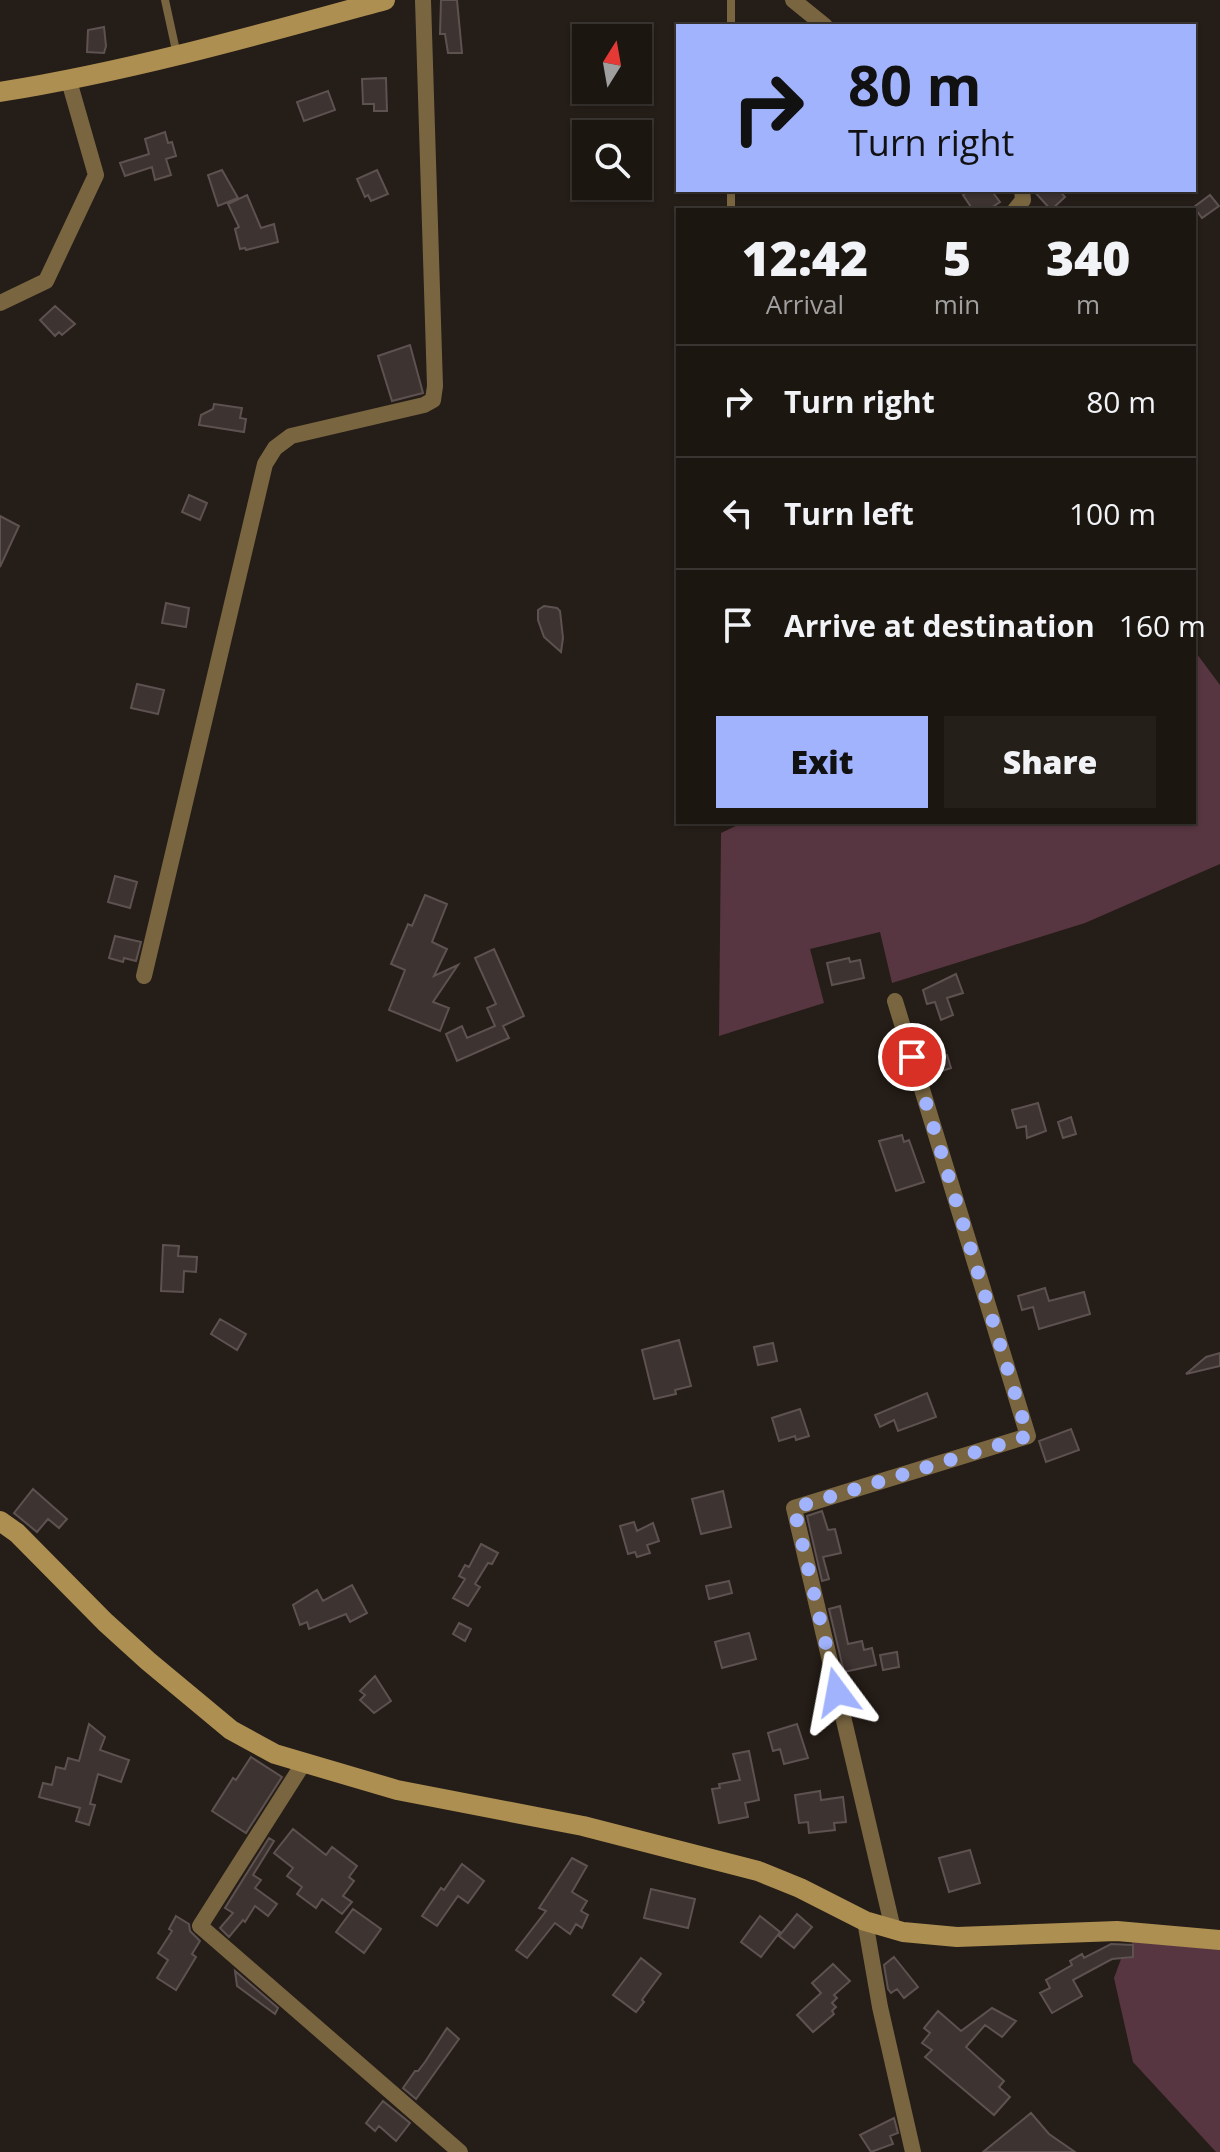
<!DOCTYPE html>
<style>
body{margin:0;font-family:"Open Sans",sans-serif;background:#251f1a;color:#f1f3f6;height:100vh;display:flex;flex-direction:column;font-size:30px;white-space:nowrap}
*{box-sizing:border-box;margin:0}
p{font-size:26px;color:#a09f9f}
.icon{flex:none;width:44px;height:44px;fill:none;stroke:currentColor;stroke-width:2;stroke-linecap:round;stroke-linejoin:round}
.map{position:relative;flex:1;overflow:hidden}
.side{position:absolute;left:676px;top:208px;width:520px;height:616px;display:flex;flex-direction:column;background:#1c1611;border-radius:0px;box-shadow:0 2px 6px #0004,0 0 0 2px #3a3531}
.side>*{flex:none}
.guide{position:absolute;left:676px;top:24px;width:520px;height:168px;border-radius:0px;box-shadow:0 2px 6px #0004,0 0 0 2px #3a3531;background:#a1b3fd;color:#111;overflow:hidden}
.needle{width:52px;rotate:11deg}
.fabs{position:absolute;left:572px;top:24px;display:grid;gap:16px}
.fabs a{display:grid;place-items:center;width:80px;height:80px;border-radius:0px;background:#1c1611;box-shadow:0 2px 6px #0004,0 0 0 2px #3a3531;font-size:40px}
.pin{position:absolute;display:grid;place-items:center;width:68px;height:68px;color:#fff;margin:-34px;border:4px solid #fff;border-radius:50%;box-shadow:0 2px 8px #0007}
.me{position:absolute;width:88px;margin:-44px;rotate:347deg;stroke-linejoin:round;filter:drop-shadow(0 0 6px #0008)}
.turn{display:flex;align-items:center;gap:28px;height:168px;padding:0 40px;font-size:36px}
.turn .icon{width:104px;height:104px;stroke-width:2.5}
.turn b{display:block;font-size:56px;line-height:68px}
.eta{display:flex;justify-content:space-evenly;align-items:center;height:136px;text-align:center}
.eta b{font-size:48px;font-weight:800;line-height:56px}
.button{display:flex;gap:16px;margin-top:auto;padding:16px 40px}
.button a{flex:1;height:92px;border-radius:0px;background:#a1b3fd;color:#111;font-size:32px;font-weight:800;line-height:92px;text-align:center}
.button a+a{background:#251f1a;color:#f1f3f6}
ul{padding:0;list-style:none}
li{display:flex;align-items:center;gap:24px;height:112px;padding:0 40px;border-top:2px solid #3a3531}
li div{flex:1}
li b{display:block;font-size:30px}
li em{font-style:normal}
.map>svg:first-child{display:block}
.green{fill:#573641}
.building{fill:#3d3331;stroke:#5e5251;stroke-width:2}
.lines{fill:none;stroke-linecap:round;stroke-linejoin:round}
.service{stroke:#796641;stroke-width:8}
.minor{stroke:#796641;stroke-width:16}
.secondary{stroke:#ad8f51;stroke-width:20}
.route{stroke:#a1b3fd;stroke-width:14;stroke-dasharray:0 25.2}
</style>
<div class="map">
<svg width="1220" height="2152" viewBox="0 0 1220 2152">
<rect width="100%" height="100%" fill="#251d17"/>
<path class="green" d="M 1194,650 L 1220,685 L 1220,864 L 1085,923 L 892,983 L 880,932 L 810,949 L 824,1003 L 719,1036 L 721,833 L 744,822 L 1194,822 Z
M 1132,1942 L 1220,1949 L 1220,2152 L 1216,2152 L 1133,2062 L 1114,1978 L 1121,1959 L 1133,1957 Z"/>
<path class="building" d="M 441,0 L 457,0 L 462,53 L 448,53 L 445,34 L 440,34 Z
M 104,27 L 106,46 L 104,53 L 87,52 L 88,30 Z
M 386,78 L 387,111 L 374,111 L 374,104 L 363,104 L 362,79 Z
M 328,91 L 335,110 L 304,121 L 297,102 Z
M 165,132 L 168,143 L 172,142 L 176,156 L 166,159 L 171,175 L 155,180 L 152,167 L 125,176 L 120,163 L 149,154 L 145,139 Z
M 222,170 L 238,198 L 218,206 L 208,175 Z
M 377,170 L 388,194 L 371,201 L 368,195 L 365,197 L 357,179 Z
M 970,190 L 991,190 L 1000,202 L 988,210 L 973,210 L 963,195 Z
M 1033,190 L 1059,190 L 1065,197 L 1051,210 Z
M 247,195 L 261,228 L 274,224 L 278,242 L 246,250 L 245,248 L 240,249 L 235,229 L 239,227 L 228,204 Z
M 1210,195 L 1219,206 L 1202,218 L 1194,207 Z
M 55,306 L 75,324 L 62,335 L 59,332 L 55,336 L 40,320 Z
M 410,345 L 423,393 L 392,401 L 378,356 Z
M 214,404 L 242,408 L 240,418 L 246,419 L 244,432 L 199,425 L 201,415 L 213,409 Z
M 189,495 L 207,503 L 200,520 L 182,512 Z
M 0,516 L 19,526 L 0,567 Z
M 166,603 L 189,608 L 186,627 L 162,623 Z
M 544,606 L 557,608 L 560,611 L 563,638 L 561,652 L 544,637 L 538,620 L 538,610 Z
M 137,684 L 164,690 L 158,714 L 131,708 Z
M 115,876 L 137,882 L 130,908 L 108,902 Z
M 425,895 L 447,904 L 432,942 L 447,949 L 434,976 L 458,965 L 433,1002 L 449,1008 L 440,1031 L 389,1010 L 405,970 L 391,964 L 408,924 L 412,926 Z
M 115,936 L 141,942 L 136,961 L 124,958 L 123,962 L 109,958 Z
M 494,949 L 524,1016 L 503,1026 L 509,1038 L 457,1061 L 446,1034 L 462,1026 L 467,1038 L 495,1026 L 487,1008 L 496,1004 L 475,958 Z
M 849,958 L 850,962 L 860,960 L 864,978 L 832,985 L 827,963 Z
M 956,974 L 963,993 L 947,998 L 953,1015 L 941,1020 L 935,1002 L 927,1004 L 923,990 Z
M 947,1055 L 951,1068 L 929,1075 L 925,1062 Z
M 1038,1103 L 1046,1131 L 1027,1138 L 1026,1126 L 1017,1128 L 1012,1110 Z
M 1071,1117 L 1076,1134 L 1063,1138 L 1058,1122 Z
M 902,1135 L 904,1142 L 909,1140 L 924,1182 L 896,1191 L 879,1141 Z
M 163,1245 L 179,1246 L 178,1256 L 197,1257 L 196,1272 L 184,1271 L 183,1292 L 161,1291 Z
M 1045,1288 L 1049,1301 L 1084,1292 L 1090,1314 L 1039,1329 L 1033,1307 L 1022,1310 L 1018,1296 Z
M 220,1319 L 246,1334 L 237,1350 L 211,1334 Z
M 679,1340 L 691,1386 L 675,1390 L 676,1394 L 654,1399 L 642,1350 Z
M 773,1343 L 777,1361 L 758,1365 L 754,1347 Z
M 1220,1353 L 1220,1366 L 1186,1374 L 1206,1357 Z
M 927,1393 L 936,1417 L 898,1431 L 894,1420 L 880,1427 L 875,1415 Z
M 800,1409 L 809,1436 L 796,1440 L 795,1436 L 779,1441 L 772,1418 Z
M 1071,1429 L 1079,1450 L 1046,1462 L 1039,1441 Z
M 33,1489 L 67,1519 L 59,1528 L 48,1519 L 37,1532 L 14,1513 Z
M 723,1491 L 731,1527 L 701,1534 L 692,1499 Z
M 822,1511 L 828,1530 L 835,1529 L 841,1553 L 823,1557 L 829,1579 L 822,1581 L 807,1516 Z
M 634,1522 L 637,1531 L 653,1523 L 659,1541 L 647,1545 L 650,1553 L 637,1557 L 635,1552 L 628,1554 L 620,1526 Z
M 481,1544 L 498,1553 L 492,1564 L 488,1563 L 475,1584 L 480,1587 L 468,1606 L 453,1598 L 465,1579 L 459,1576 L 465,1565 L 469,1567 Z
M 729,1581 L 732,1593 L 709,1599 L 706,1586 Z
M 352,1585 L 367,1613 L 350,1622 L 346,1614 L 309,1629 L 307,1622 L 300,1625 L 293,1605 L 317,1590 L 323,1601 Z
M 840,1606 L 848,1644 L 862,1641 L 864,1650 L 872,1648 L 876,1665 L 844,1672 L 829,1609 Z
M 459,1623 L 471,1629 L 465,1641 L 453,1634 Z
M 749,1633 L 756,1659 L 722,1668 L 715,1642 Z
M 897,1652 L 899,1667 L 883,1670 L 880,1655 Z
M 375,1676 L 391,1701 L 374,1713 L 360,1700 L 365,1695 L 360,1691 Z
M 89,1724 L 105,1737 L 100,1750 L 129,1760 L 121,1782 L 98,1774 L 90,1804 L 95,1805 L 89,1825 L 76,1821 L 80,1808 L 39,1797 L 43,1783 L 52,1785 L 56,1767 L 65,1769 L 68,1758 L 79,1761 Z
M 797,1724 L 808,1758 L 784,1764 L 780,1749 L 773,1751 L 768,1733 Z
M 749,1751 L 759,1800 L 745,1803 L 748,1817 L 719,1823 L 712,1789 L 720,1788 L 719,1784 L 740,1780 L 733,1754 Z
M 251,1757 L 282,1777 L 246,1833 L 212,1811 L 233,1778 L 236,1780 Z
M 820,1791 L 821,1800 L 843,1797 L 846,1822 L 834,1823 L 835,1830 L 809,1833 L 808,1822 L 799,1823 L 795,1795 Z
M 293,1829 L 326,1855 L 332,1847 L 357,1866 L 349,1877 L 354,1881 L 343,1896 L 352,1902 L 342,1914 L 322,1899 L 316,1908 L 297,1894 L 302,1887 L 287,1876 L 293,1868 L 274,1853 Z
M 269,1838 L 274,1841 L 253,1875 L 261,1880 L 255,1888 L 277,1904 L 268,1916 L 255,1906 L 245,1922 L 243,1920 L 229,1937 L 220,1928 L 233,1913 L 225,1908 Z
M 970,1850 L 980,1883 L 949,1892 L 939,1858 Z
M 572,1858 L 587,1866 L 572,1892 L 587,1901 L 581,1911 L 588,1915 L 582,1928 L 576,1924 L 570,1934 L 555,1923 L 527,1958 L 516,1950 L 546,1911 L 539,1908 Z
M 462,1864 L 484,1881 L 468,1903 L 458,1896 L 437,1926 L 422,1916 L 441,1888 L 444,1890 Z
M 651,1889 L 695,1899 L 688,1928 L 644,1918 Z
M 353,1909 L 381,1929 L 364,1953 L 336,1932 Z
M 797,1914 L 812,1927 L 794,1948 L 779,1936 Z
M 176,1916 L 189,1924 L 190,1931 L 200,1941 L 192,1954 L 196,1957 L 176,1990 L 157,1978 L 168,1960 L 158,1953 L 172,1931 L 169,1929 Z
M 760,1916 L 780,1932 L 761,1957 L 741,1942 Z
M 1111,1944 L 1133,1945 L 1133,1957 L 1112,1959 L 1073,1980 L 1082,1996 L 1052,2013 L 1040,1993 L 1050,1988 L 1046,1980 L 1072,1965 L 1070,1961 L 1082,1954 L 1084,1958 Z
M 894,1957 L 918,1987 L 904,1998 L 897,1989 L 891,1993 L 888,1989 L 884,1965 Z
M 641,1958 L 661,1974 L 642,2000 L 644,2002 L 636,2012 L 613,1995 Z
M 833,1964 L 850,1981 L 834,1995 L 837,1998 L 832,2003 L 836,2007 L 832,2011 L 834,2014 L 813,2032 L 797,2015 L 821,1993 L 812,1983 Z
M 235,1971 L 278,2008 L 275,2014 L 237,1986 Z
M 992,2008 L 1016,2021 L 1002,2037 L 985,2025 L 966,2047 L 1004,2081 L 999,2087 L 1010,2097 L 994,2115 L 925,2057 L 932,2050 L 922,2043 L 930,2033 L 924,2028 L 938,2011 L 961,2031 Z
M 447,2028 L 459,2039 L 416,2099 L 403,2088 L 415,2071 L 418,2071 L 425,2062 Z
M 383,2101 L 410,2123 L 396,2141 L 379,2126 L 375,2131 L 366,2123 Z
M 1031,2113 L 1049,2134 L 1075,2152 L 983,2152 Z
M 894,2118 L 898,2133 L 890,2136 L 893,2144 L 871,2152 L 860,2135 Z"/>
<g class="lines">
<path class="service" d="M 165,0 L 177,55
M 731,26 L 731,0
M 731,210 L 731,190"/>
<path class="minor" d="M 793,0 L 825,26
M 1015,210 L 1023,200 L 1022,190
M 0,303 L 46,281 L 96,175 L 69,81
M 144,976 L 265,464 L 275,448 L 291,436 L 424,405 L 433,400 L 435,386 L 423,0
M 303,1764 L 200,1926 L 460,2152
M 865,1921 L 880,2007 L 913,2152
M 893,1929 L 794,1508 L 1028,1436 L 895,1001"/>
<path class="secondary" d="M 0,92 C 131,71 258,35 385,0
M 0,1521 L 17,1533 L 105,1622 L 148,1661 L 231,1730 L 275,1754 L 397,1790 L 583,1826 L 758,1871 L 800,1888 L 865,1921 L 903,1932 L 957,1937 L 1117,1931 L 1220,1940"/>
</g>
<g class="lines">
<path class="route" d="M 837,1692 L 794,1508 L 1028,1436 L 912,1057"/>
</g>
</svg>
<div class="fabs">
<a><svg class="needle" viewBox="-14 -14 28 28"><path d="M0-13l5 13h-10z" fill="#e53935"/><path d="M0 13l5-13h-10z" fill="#a09f9f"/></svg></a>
<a><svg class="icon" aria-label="search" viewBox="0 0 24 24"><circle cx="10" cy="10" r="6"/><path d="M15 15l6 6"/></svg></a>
</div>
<div class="pin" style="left:912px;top:1057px;background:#d93025"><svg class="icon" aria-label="arrive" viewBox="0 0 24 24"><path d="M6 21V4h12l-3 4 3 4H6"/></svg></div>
<svg class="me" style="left:837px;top:1692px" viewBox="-20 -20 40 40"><path d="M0-17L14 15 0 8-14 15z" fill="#a1b3fd" stroke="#fff" stroke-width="4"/></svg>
<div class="guide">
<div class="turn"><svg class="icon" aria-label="right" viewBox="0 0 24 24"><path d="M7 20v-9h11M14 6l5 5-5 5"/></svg><div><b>80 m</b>Turn right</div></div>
</div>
<section class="side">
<div class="eta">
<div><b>12:42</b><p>Arrival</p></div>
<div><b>5</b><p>min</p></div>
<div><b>340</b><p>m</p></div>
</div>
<ul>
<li><svg class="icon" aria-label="right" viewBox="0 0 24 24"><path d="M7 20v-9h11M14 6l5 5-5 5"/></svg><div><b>Turn right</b></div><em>80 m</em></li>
<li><svg class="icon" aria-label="left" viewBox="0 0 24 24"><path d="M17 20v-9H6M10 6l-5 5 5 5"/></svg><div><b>Turn left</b></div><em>100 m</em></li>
<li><svg class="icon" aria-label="arrive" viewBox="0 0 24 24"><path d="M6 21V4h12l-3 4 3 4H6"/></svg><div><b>Arrive at destination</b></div><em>160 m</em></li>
</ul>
<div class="button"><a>Exit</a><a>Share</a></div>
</section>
</div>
